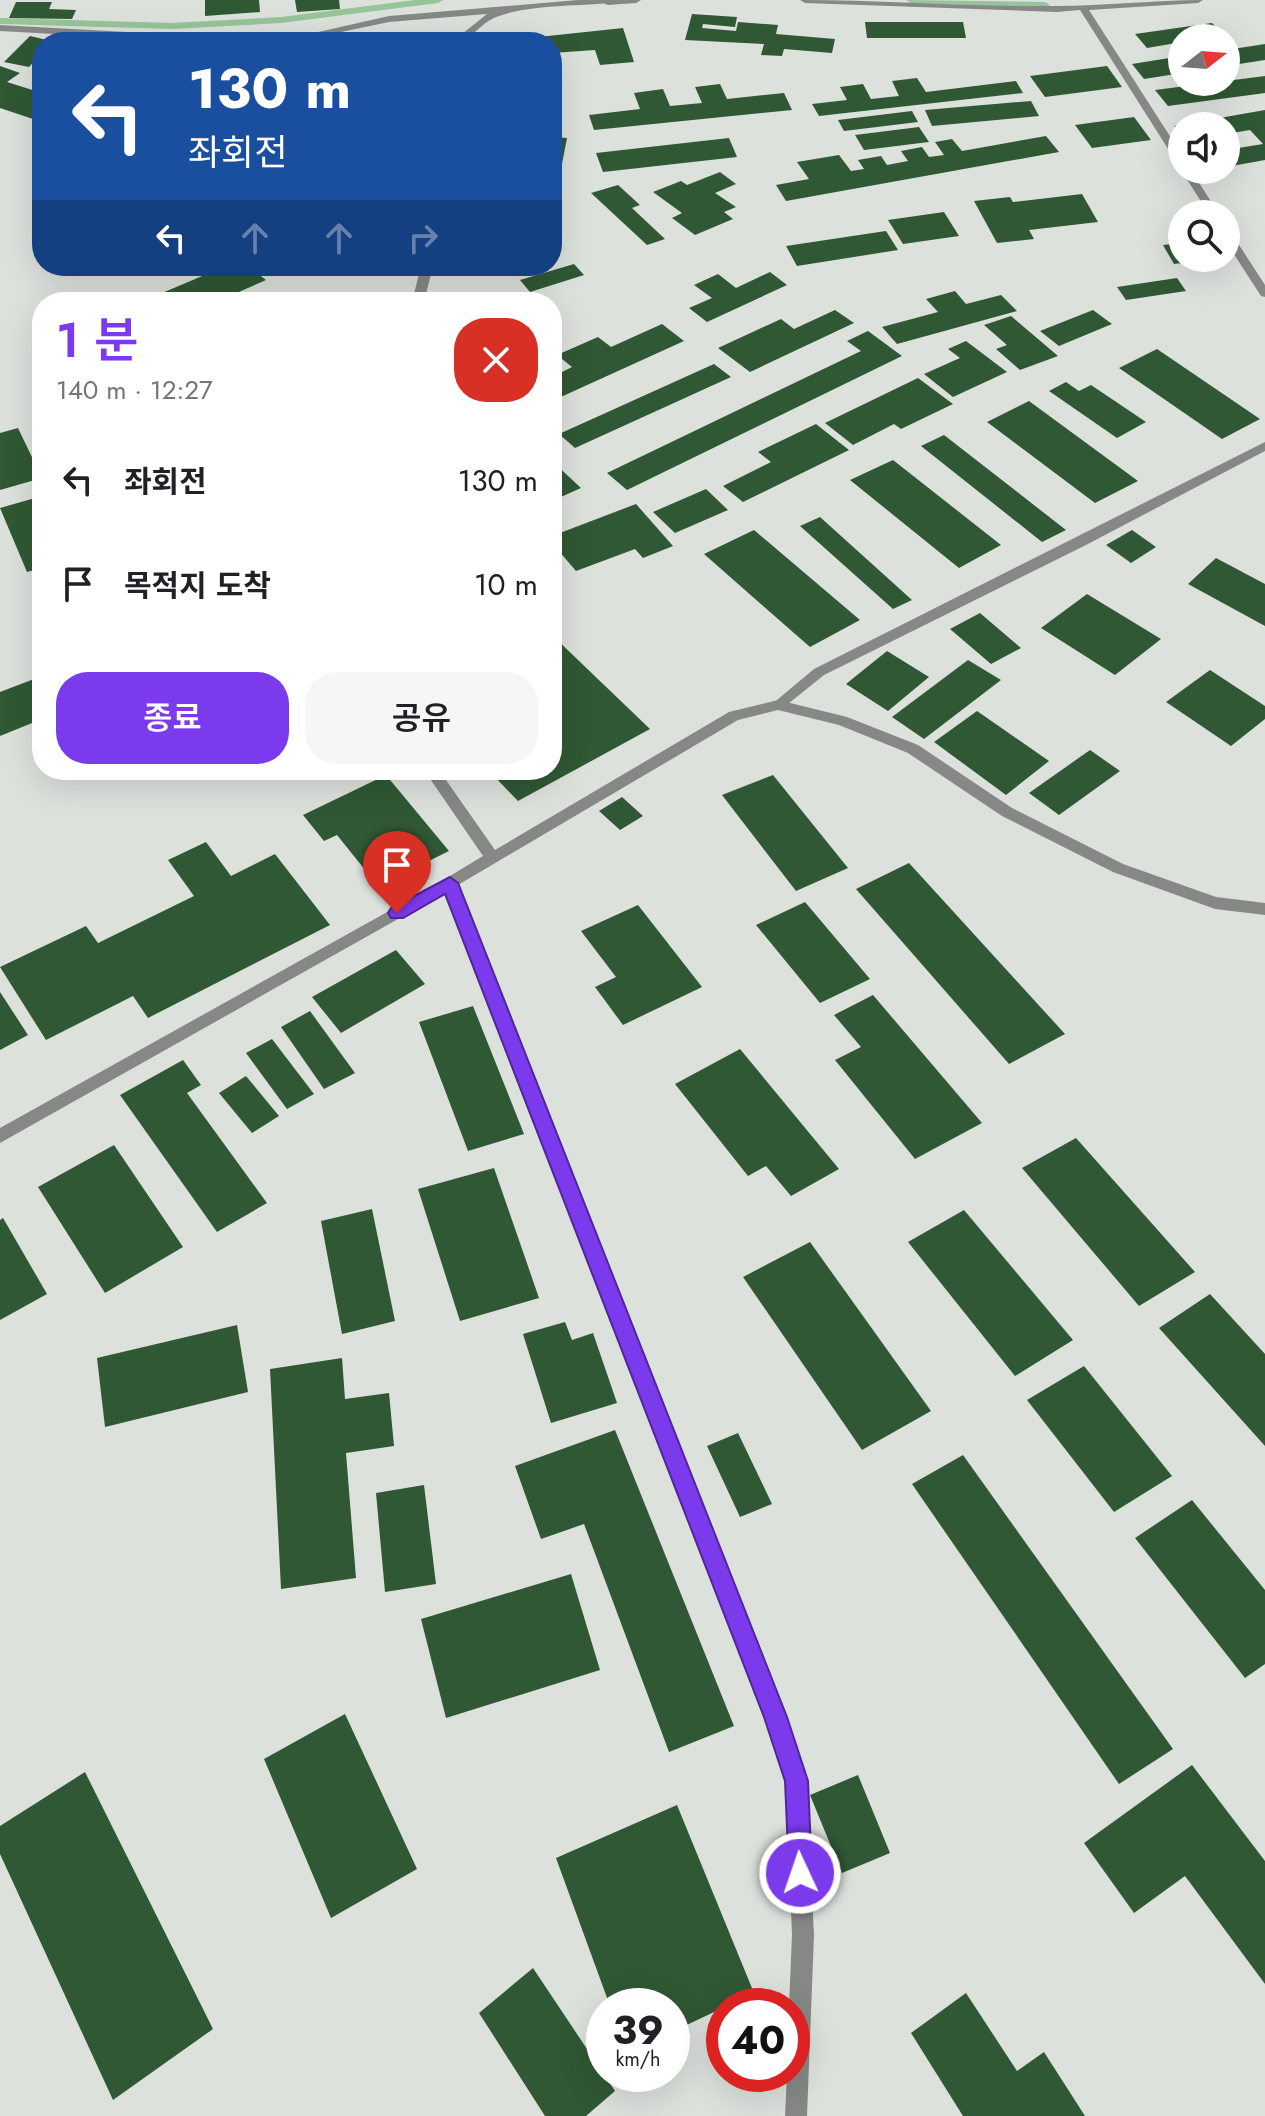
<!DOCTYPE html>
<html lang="ko">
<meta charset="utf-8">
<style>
body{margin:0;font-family:Jost,"Noto Sans KR",sans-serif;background:#f6f6f6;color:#202124;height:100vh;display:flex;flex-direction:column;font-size:30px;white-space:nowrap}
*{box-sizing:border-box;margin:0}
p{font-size:26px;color:#757577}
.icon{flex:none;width:44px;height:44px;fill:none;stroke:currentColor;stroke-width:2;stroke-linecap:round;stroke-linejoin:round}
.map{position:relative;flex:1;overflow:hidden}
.side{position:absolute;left:32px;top:292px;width:530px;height:488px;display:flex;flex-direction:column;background:#fff;border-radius:32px;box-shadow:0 8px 32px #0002}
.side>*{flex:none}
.hud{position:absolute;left:32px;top:32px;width:530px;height:244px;border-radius:32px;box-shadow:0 8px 32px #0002;background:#1a4fa0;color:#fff;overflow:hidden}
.needle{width:52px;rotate:73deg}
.fabs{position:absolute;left:1168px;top:24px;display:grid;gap:16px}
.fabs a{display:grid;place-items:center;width:72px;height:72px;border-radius:50%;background:#fff;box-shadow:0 8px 32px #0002;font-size:40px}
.speed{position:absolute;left:586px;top:1988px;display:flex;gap:16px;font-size:40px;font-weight:700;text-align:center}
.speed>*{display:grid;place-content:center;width:104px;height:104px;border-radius:50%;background:#fff;box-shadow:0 8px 32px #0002;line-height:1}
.speed small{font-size:20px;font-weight:400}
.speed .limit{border:12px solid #d22;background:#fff;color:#111}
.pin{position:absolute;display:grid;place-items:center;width:68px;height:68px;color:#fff;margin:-82px -34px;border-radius:50% 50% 50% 0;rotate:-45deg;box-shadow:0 0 8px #0007}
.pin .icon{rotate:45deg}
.me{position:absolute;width:88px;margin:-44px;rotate:357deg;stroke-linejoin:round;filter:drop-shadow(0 0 6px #0008)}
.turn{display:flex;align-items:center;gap:28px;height:168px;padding:0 24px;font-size:36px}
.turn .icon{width:104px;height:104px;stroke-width:2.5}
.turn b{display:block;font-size:56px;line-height:68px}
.lanes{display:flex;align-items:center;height:76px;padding:0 24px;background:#0003;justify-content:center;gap:40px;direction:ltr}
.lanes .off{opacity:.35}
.round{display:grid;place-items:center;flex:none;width:84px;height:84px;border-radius:32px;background:#f6f6f6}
.overview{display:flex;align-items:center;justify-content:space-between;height:136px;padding:0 24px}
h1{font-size:48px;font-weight:600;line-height:60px;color:#7c3aed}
.action{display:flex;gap:16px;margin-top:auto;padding:16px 24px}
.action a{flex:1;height:92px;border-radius:32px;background:#7c3aed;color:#fff;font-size:32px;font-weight:600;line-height:92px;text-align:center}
.action a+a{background:#f6f6f6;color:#202124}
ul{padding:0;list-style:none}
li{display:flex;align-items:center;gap:24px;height:104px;padding:0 24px}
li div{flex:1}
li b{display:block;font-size:30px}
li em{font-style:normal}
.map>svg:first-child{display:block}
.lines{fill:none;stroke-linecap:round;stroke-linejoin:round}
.stream{fill:#98c49a;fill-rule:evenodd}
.building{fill:#305834}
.minor{fill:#868886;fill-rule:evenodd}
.tertiary{fill:#868886;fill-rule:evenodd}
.route{fill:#7c3aed;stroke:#51269a;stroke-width:2}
</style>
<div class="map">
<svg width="1265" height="2116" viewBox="0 0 1265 2116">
<rect width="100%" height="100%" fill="#dce1dc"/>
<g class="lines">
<path class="stream" d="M 415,0 L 443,0 L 438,3 L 281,23 L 172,29 L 0,24 L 0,18 L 172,23 L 281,17 Z
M 906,0 L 1045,2 L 1050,5 L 1045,8 L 911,3 Z"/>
</g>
<path class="building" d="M 205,0 L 259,0 L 260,12 L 205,16 Z
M 295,0 L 339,0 L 340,9 L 297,12 Z
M 16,2 L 52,2 L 49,9 L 76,10 L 72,19 L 9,18 Z
M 692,14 L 737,17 L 735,27 L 703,24 L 702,28 L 736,31 L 738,22 L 778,25 L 776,34 L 835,39 L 832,53 L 784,49 L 782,56 L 761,55 L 764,44 L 685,40 Z
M 865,22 L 963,22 L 966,38 L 867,38 Z
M 1212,23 L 1224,36 L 1182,38 L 1182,42 L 1147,48 L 1135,34 Z
M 623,28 L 634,62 L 600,65 L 595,50 L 552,53 L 552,42 L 492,42 Z
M 30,36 L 55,42 L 42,42 L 42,53 L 29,67 L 4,62 Z
M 1265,44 L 1265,60 L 1226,66 L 1226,50 Z
M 1182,56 L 1182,73 L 1144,79 L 1132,64 Z
M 0,66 L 20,73 L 7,82 L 42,93 L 42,122 L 0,108 Z
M 1107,66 L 1122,87 L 1045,97 L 1030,76 Z
M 1265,76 L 1265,93 L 1168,106 L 1155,90 Z
M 917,78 L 926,92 L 1016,81 L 1023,93 L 819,116 L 812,104 L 847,100 L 840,87 L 863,84 L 871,99 L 899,96 L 892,81 Z
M 720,84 L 727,99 L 784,93 L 792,110 L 594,130 L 589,115 L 640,109 L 634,93 L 663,89 L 670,106 L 702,103 L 695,87 Z
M 1031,101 L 1039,116 L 932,126 L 925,110 Z
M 1265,110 L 1265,160 L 1226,167 L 1226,150 L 1263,144 L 1250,130 L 1226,134 L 1226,126 L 1182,126 L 1182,133 L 1174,126 Z
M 912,111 L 918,122 L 844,131 L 838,120 Z
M 1134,117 L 1151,140 L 1092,148 L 1075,125 Z
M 919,127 L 929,142 L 864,150 L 855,135 Z
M 1046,136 L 1059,152 L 786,201 L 776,185 L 809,179 L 797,162 L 839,155 L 851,171 L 864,169 L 858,160 L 881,156 L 887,165 L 908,161 L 901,151 L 922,147 L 929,157 L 944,155 L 935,142 L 952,139 L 962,151 Z
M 552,137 L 567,138 L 561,169 L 552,168 Z
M 729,138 L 737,157 L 603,172 L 596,153 Z
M 720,172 L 736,184 L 715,193 L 736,207 L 724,212 L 733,219 L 695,235 L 672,218 L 682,213 L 653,192 L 681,181 L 687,185 Z
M 618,185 L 640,205 L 632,208 L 665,239 L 647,245 L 591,193 Z
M 1082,194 L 1098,222 L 1029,230 L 1034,239 L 997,243 L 974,201 L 1010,197 L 1013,202 Z
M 944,212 L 959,236 L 903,244 L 888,220 Z
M 886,231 L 898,250 L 797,266 L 786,246 Z
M 1182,243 L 1182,258 L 1205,260 L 1174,264 L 1163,245 Z
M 574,264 L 584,275 L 530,292 L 520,280 Z
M 226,266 L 248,266 L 266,280 L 216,302 L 172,302 L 162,293 Z
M 770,272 L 787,285 L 707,322 L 689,308 L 712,298 L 694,285 L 718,274 L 736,288 Z
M 1177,278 L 1186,291 L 1126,300 L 1117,287 Z
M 955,291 L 966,304 L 1001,295 L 1017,311 L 897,344 L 882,327 L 938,312 L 926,299 Z
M 835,310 L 854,323 L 750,372 L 718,348 L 781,319 L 794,329 Z
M 1093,310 L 1112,324 L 1059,346 L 1040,331 Z
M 1011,316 L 1058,356 L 1020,370 L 996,349 L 1007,345 L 984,325 Z
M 662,324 L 684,341 L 552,401 L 552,377 L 572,367 L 557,355 L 598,337 L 611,347 Z
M 868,331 L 902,356 L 627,490 L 607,473 L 861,351 L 847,341 Z
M 966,341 L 1007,372 L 953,397 L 924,374 L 960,358 L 948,349 Z
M 1157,349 L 1260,419 L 1222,439 L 1119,368 Z
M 714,364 L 731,377 L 575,448 L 559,434 Z
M 918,378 L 953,404 L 901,429 L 894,424 L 853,445 L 825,423 Z
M 1066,382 L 1079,391 L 1091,385 L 1146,422 L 1117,438 L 1049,391 Z
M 1029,401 L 1138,481 L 1095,503 L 987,422 Z
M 816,424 L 849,450 L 743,502 L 723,486 L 771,462 L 758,452 Z
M 18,428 L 42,478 L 0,490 L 0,433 Z
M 944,435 L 1066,530 L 1042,542 L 921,446 Z
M 893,460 L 1001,545 L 959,568 L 850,480 Z
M 552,461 L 581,488 L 552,501 Z
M 706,489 L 728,510 L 675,533 L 653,512 Z
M 42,496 L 42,568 L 27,572 L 0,508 Z
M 636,504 L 673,546 L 643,558 L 635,549 L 576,571 L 552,543 L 552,536 Z
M 820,517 L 912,600 L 893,609 L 800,526 Z
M 754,530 L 860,620 L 810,647 L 704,554 Z
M 1132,530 L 1156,547 L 1131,563 L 1106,545 Z
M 1216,558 L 1265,584 L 1265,626 L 1188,584 Z
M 1087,594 L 1161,639 L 1115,675 L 1041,628 Z
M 980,613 L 1021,648 L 991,664 L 950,629 Z
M 552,635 L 650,729 L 518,801 L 488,770 L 552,770 Z
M 887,651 L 929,677 L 888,711 L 846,684 Z
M 968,660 L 1001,680 L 924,739 L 892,717 Z
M 1210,670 L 1265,706 L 1265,719 L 1231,746 L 1166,702 Z
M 42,676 L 42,719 L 0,736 L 0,692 Z
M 977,711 L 1049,761 L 1006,795 L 934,742 Z
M 1090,750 L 1120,771 L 1059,815 L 1029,793 Z
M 386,775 L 449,851 L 378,886 L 337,835 L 324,841 L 303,815 Z
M 773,775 L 848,868 L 796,891 L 722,795 Z
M 622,797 L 643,816 L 620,830 L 599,811 Z
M 206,842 L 231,876 L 275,854 L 330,925 L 148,1018 L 133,996 L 46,1040 L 0,967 L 86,926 L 98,943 L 194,896 L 168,860 Z
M 909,863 L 1065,1034 L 1009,1064 L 856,889 Z
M 805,902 L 870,979 L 820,1003 L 756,925 Z
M 638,905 L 702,987 L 623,1025 L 595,987 L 616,977 L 581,931 Z
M 396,950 L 425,984 L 341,1033 L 312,997 Z
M 0,992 L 28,1035 L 0,1050 Z
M 873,995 L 982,1123 L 915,1159 L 835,1060 L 861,1047 L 834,1015 Z
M 473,1006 L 524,1134 L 468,1151 L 419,1022 Z
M 310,1011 L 355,1073 L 324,1089 L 281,1027 Z
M 272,1039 L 314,1094 L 287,1109 L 246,1053 Z
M 740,1049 L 839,1169 L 791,1196 L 766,1166 L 748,1176 L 675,1084 Z
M 183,1060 L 201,1085 L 187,1093 L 267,1203 L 217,1232 L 120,1095 Z
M 246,1076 L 279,1116 L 252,1133 L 219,1093 Z
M 1076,1138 L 1195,1272 L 1139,1306 L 1022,1168 Z
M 114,1145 L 183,1247 L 105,1293 L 38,1187 Z
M 494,1168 L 539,1298 L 460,1321 L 418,1189 Z
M 372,1209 L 395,1321 L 342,1334 L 321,1221 Z
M 964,1210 L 1073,1340 L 1015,1376 L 908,1242 Z
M 3,1218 L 47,1294 L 0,1320 L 0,1220 Z
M 810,1242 L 931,1411 L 862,1450 L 743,1277 Z
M 1210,1294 L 1265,1354 L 1265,1446 L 1159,1328 Z
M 565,1322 L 572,1340 L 593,1333 L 617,1403 L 551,1423 L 523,1334 Z
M 237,1325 L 248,1392 L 105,1427 L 97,1358 Z
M 342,1358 L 345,1399 L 389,1393 L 394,1446 L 346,1453 L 356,1578 L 281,1589 L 270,1369 Z
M 1084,1366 L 1172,1476 L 1114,1512 L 1027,1400 Z
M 615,1430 L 734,1726 L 669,1752 L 584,1524 L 541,1539 L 515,1466 Z
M 738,1433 L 772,1504 L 740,1517 L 707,1446 Z
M 963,1455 L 1173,1749 L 1119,1784 L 912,1484 Z
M 424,1485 L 436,1584 L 385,1592 L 376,1493 Z
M 1192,1500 L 1265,1590 L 1265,1664 L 1245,1678 L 1135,1538 Z
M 571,1574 L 600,1670 L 446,1718 L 421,1619 Z
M 345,1714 L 417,1869 L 331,1918 L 264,1759 Z
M 1192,1765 L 1265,1861 L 1265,1984 L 1185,1876 L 1134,1913 L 1084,1843 Z
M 85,1772 L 213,2029 L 113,2100 L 0,1854 L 0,1826 Z
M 858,1775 L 890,1853 L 842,1873 L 810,1795 Z
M 677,1805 L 754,1993 L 672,2032 L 672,2006 L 610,2006 L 556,1858 Z
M 533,1968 L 615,2091 L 586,2116 L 545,2116 L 479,2013 Z
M 966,1993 L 1017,2071 L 1044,2052 L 1085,2116 L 963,2116 L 911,2033 Z"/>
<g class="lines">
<path class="minor" d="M 605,0 L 641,0 L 636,3 L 608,5 L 605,4 Z
M 800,0 C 886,0 971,7 1056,6 C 1105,6 1154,0 1203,0 L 1198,3 L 1089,10 L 1182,155 L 1182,166 L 1177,163 L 1080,10 L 1057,12 L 805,3 Z
M 1182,168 L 1191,170 L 1219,214 L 1209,214 L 1181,170 Z
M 1226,230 L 1230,231 L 1265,285 L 1265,297 L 1261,296 L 1226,242 Z
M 1265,442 L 1265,451 L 1086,545 L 824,675 L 783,708 L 778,710 L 771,705 L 814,669 Z
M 450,877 L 455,879 L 457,883 L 455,887 L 0,1143 L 0,1128 Z"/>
<path class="tertiary" d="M 578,0 L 617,0 L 612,3 C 579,6 522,5 494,18 C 478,25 471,42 452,42 L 487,14 L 389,22 L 293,42 L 274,42 L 389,16 Z
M 0,25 L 254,39 L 259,42 L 200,42 L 0,31 Z
M 421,266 L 433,266 L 424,302 L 412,302 Z
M 778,700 L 847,717 L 918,745 L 1012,808 L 1123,864 L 1216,897 L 1265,903 L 1265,915 L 1215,909 L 1113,872 L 1002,816 L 908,753 L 839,725 L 778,710 L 738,720 L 458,885 L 785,1717 L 806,1781 L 814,1935 L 807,2116 L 785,2116 L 787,2074 L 792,2074 L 792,2006 L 789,2006 L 792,1935 L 786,1781 L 765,1717 L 443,883 L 445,879 L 483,856 L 424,770 L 439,770 L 495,850 L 729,712 Z"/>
</g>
<path class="route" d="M 450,877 L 458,883 L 787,1717 L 808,1781 L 812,1873 L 809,1882 L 800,1885 L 792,1882 L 789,1873 L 785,1781 L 764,1717 L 445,894 L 403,918 L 391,918 L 388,913 L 391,908 Z"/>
</svg>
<div class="fabs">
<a><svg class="needle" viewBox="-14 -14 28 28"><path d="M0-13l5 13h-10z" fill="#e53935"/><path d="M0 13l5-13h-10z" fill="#757577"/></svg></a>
<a><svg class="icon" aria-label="sound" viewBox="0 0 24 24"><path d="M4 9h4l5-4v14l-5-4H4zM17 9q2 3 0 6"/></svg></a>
<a><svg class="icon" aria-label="search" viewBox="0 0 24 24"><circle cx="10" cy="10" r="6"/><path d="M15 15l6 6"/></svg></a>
</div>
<div class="speed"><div>39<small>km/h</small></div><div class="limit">40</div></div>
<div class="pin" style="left:397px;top:913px;background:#d93025"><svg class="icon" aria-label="arrive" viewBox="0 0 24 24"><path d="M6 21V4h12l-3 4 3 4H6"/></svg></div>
<svg class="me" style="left:800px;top:1873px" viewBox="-20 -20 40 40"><circle r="17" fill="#7c3aed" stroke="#fff" stroke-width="3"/><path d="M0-11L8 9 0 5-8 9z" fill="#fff"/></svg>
<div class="hud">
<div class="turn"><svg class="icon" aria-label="left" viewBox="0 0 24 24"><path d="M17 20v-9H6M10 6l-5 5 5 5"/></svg><div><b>130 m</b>좌회전</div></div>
<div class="lanes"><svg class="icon" aria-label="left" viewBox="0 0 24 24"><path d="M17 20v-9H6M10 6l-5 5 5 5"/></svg><svg class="icon off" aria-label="ahead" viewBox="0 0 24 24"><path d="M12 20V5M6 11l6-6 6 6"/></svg><svg class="icon off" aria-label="ahead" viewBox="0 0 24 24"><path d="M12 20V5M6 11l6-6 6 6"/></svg><svg class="icon off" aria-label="right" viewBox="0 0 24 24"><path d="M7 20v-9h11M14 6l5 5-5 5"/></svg></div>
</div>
<section class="side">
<div class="overview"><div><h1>1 분</h1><p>140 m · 12:27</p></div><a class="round" style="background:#d93025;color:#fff"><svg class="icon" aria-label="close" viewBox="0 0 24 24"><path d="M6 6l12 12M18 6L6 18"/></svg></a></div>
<ul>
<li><svg class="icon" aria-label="left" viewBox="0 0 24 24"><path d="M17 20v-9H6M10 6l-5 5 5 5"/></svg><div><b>좌회전</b></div><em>130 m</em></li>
<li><svg class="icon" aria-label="arrive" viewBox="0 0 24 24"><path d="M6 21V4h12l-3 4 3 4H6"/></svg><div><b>목적지 도착</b></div><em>10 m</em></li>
</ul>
<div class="action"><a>종료</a><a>공유</a></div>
</section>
</div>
